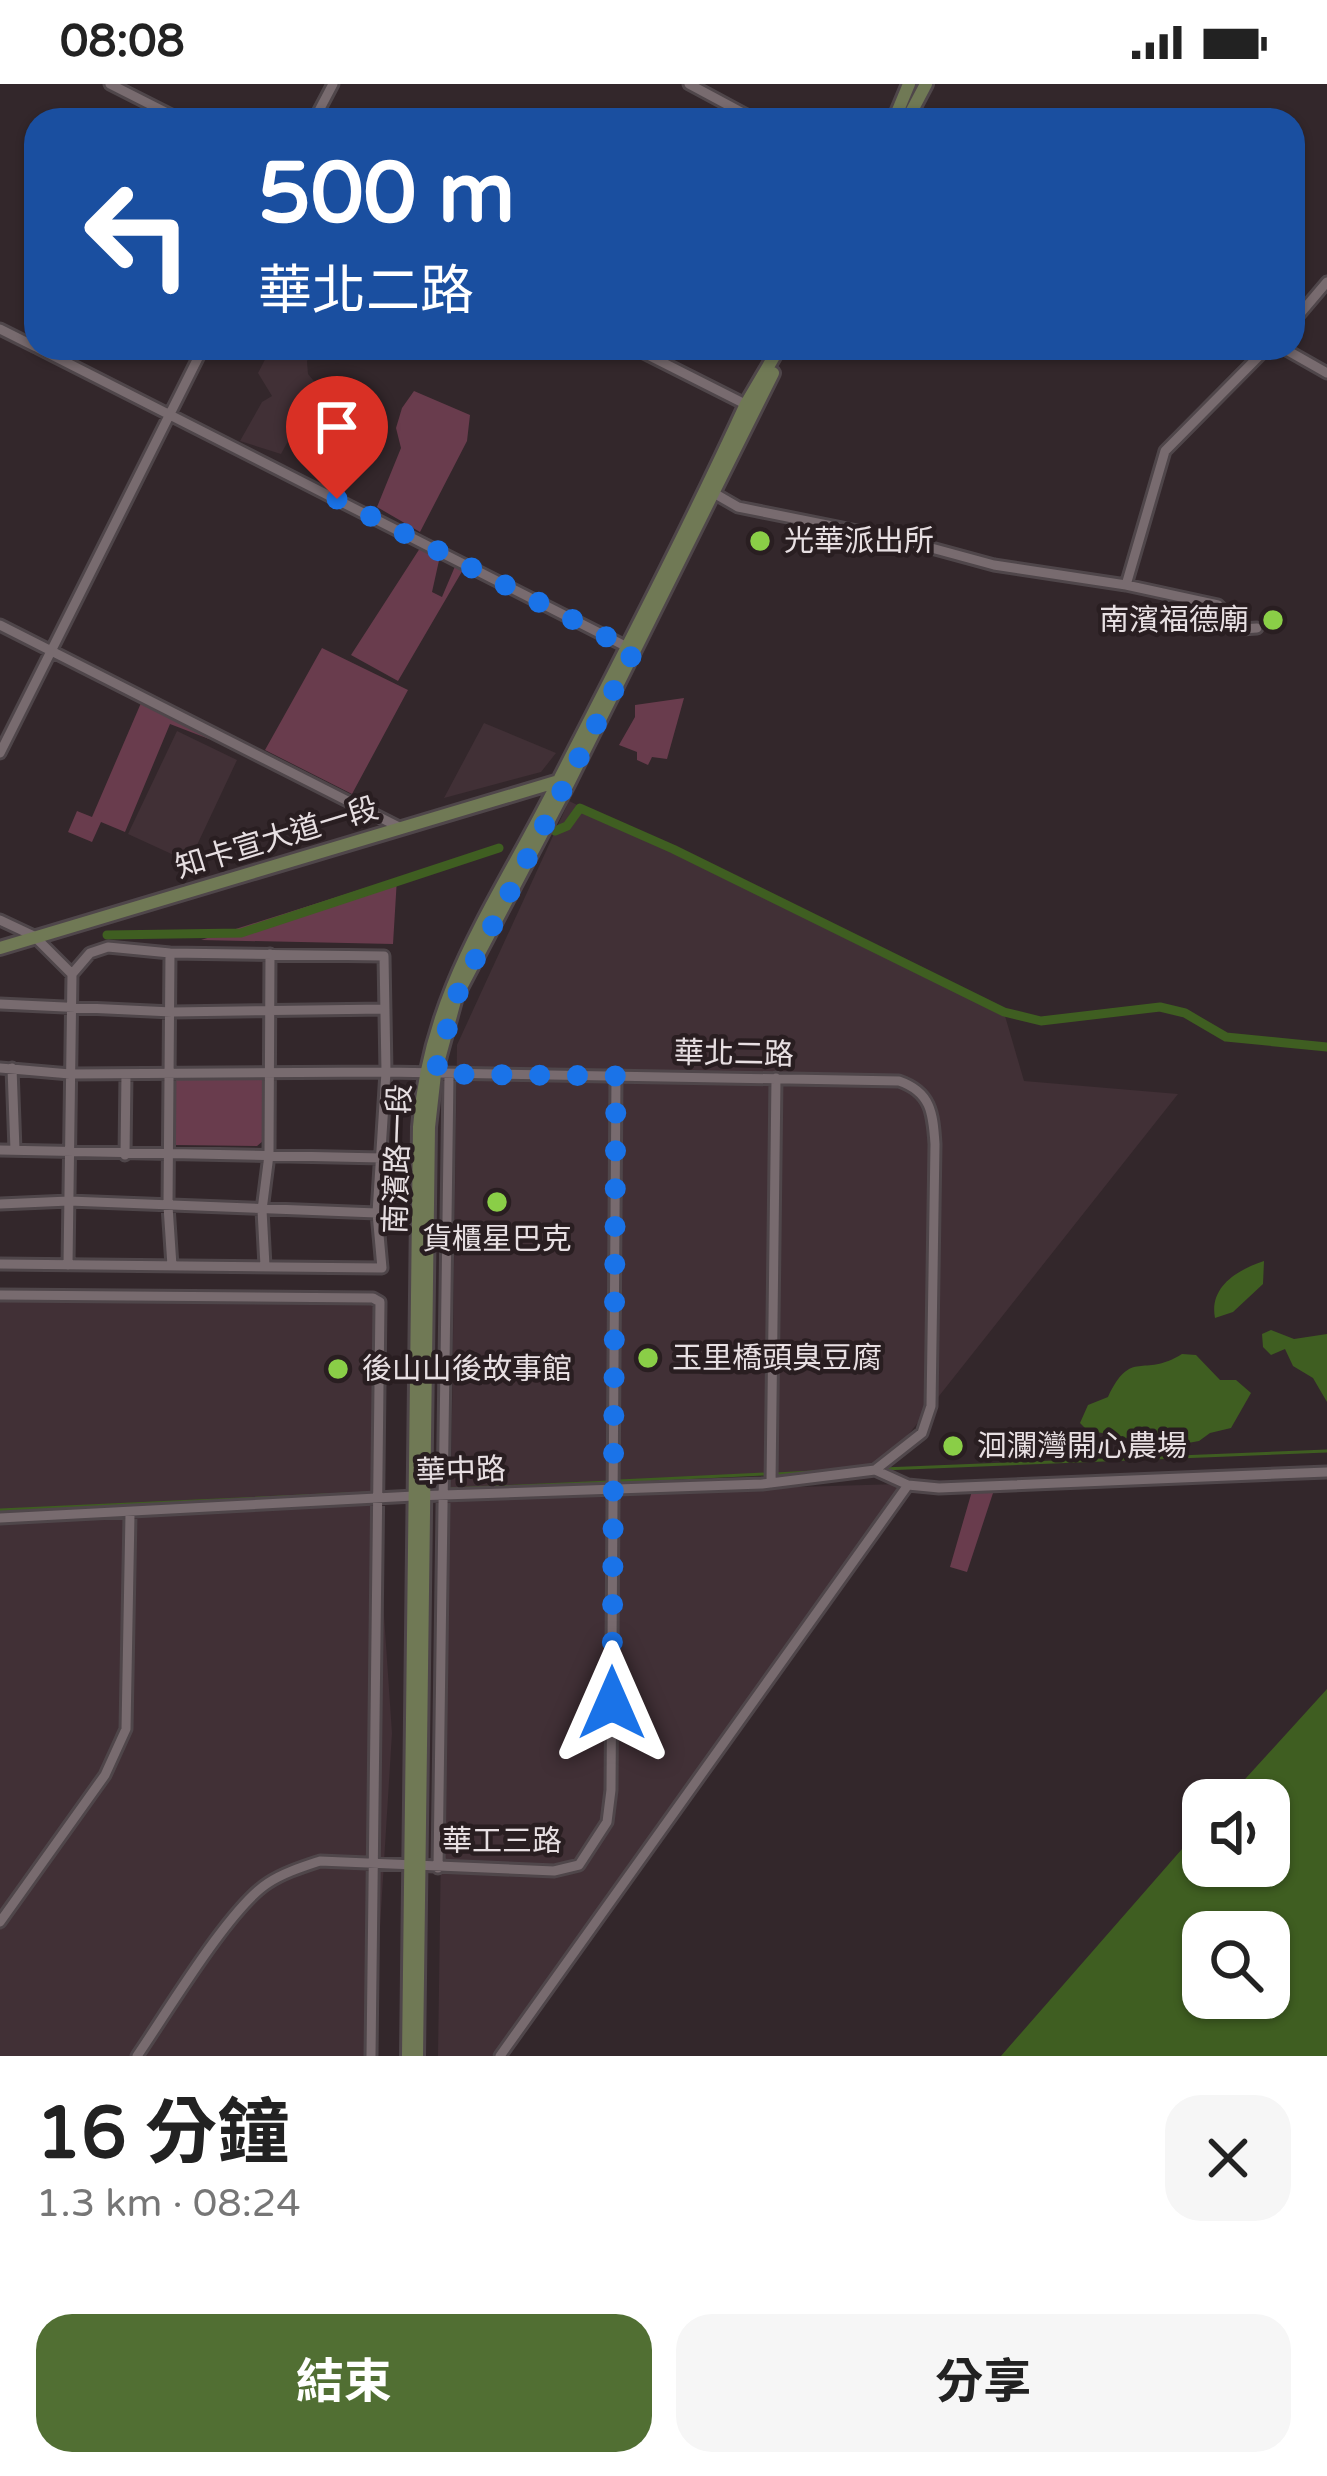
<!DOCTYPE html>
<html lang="zh-TW">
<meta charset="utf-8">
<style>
body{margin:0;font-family:"Varela Round","Noto Sans TC",sans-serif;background:#f6f6f6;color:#222;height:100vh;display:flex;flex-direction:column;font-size:45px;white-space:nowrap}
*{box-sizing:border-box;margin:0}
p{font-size:39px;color:#767676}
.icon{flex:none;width:66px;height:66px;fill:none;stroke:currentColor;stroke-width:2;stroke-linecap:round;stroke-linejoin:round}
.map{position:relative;height:1972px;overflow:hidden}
.side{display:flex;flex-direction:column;background:#fff;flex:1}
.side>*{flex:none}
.hud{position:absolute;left:24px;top:24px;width:1281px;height:252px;border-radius:36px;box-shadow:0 3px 9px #0004;background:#1a4fa0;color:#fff;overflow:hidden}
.controls{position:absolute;left:1182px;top:1695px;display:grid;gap:24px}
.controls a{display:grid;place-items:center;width:108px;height:108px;border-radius:24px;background:#fff;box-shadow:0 3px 9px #0004;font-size:60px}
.pin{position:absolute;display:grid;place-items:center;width:102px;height:102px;color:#fff;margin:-123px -51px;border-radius:50% 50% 50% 0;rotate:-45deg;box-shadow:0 0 12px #0007}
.pin .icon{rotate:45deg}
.me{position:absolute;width:132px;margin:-66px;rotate:0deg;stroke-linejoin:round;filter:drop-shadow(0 0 9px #0008)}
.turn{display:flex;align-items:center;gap:42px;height:252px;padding:0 36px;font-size:54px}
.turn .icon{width:156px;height:156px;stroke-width:2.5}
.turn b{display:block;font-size:84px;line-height:102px}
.round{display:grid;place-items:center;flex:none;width:126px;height:126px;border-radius:36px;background:#f6f6f6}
.summary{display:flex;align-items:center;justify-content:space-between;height:204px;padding:0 36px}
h1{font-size:72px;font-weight:700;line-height:90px}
.cta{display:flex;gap:24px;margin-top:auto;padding:24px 36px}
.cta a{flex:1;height:138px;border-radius:36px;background:#516f33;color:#fff;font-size:48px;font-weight:700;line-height:138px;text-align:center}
.cta a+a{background:#f6f6f6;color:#222}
.status{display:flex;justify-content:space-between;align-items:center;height:84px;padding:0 60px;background:#fff;direction:ltr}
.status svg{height:33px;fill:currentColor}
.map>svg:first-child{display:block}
.built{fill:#413036}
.green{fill:#693c4d}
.water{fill:#3f5e21;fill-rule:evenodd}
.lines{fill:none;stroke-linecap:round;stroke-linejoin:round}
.stream{stroke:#3f5e21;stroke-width:3}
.canal{stroke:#3f5e21;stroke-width:9}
.street-casing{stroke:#4f464a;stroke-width:15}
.secondary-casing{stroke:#4f464a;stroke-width:18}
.street{stroke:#786b6f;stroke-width:9}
.secondary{stroke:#707955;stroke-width:12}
.route{stroke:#1a73e8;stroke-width:21;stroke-dasharray:0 37.8}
.poi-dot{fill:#8ace47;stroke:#291e21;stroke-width:4.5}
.labels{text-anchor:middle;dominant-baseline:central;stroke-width:9;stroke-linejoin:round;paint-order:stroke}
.poi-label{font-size:30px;fill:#e7dfe2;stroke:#291e21;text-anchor:start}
.street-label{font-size:30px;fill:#e7dfe2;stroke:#291e21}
</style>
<div class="status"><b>08:08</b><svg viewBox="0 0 49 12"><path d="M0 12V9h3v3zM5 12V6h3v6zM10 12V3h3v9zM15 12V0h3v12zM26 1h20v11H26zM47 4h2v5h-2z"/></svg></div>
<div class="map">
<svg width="1327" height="1972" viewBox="0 0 1327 1972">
<rect width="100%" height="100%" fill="#33272b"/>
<path class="built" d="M 271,264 L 313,264 L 307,277 L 308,290 L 318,302 L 281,370 L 240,357 L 262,318 L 272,312 L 258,289 Z
M 484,639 L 556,669 L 541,688 L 444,714 Z
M 177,647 L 237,676 L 189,778 L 128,750 Z
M 569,717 L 1003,925 L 1024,997 L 1178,1010 L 882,1384 L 451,1405 L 457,961 Z
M 0,1211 L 380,1218 L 376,1414 L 392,1649 L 372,1972 L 0,1972 Z
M 900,1400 L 901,1406 L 492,1972 L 438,1972 L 446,1413 Z"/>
<path class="green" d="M 414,307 L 470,331 L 467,357 L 420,448 L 377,423 L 401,364 L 396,344 L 402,324 Z
M 422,461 L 440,472 L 432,508 L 442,513 L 456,480 L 464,484 L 398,597 L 351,571 Z
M 322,564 L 408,606 L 352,710 L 265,666 Z
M 684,614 L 667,675 L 652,673 L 648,681 L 637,676 L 637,668 L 619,661 L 635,633 L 635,621 Z
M 141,619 L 212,649 L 209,655 L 170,640 L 125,748 L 101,738 L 92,758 L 68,748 L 77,727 L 92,733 Z
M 397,794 L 393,860 L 201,856 Z
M 176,992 L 264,994 L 263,1057 L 257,1062 L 176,1061 Z
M 994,1406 L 967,1488 L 950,1483 L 972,1407 Z"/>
<path class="water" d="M 1264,1177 L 1263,1200 L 1233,1228 L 1215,1234 C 1209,1203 1237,1186 1264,1177 Z
M 1271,1246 L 1294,1255 L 1327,1250 L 1327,1318 L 1313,1294 L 1293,1282 L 1285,1265 L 1271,1271 L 1263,1263 L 1262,1250 Z
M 1182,1270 L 1196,1271 L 1220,1296 L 1236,1296 L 1251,1309 L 1231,1344 L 1210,1349 L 1199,1357 L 1177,1361 L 1154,1353 L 1132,1355 L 1087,1346 L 1080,1339 L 1088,1321 L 1108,1313 C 1132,1263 1142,1295 1182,1270 Z
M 1327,1605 L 1327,1972 L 1001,1972 L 1203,1741 L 1203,1782 L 1269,1782 L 1269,1716 L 1226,1716 ZM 1203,1848 L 1269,1848 L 1269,1914 L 1203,1914 Z"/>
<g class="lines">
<path class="stream" d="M 883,1385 L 1327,1367
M 775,1390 L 831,1387
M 619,1397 L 765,1390
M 427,1406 L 610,1398
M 0,1426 L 412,1407"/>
<path class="canal" d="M 555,747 L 567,742 L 580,724 L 673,765 L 1004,928 L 1041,937 L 1160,923 L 1185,929 L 1226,953 L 1327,963
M 107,851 L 241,849 L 499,764"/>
<g class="street-casing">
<path id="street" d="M 110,0 L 181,36
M 689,0 L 756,36
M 314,36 L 333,0
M 1293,238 L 1327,198
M 0,245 L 36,263
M 38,264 L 633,566
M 634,264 L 747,321
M 1283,264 L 1327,289
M 712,408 L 738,423 L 902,456 L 994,481 L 1126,501 L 1218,521 L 1242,545 L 1257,544
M 1126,501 L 1165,367 L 1267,264
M 0,541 L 399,743
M 0,669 L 203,264
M 0,836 L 34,852 L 72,890 L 68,1181
M 170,869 L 168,1122 L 172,1182
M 0,920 L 172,928 L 385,925
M 0,984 L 70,990 L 386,988 L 899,997 C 931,1008 933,1029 935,1060 L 931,1322 L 922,1349 L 875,1386
M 12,984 L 15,1066
M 0,1066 L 382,1074
M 125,1071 L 126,990
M 0,1120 L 69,1117 L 377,1129
M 0,1180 L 382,1184 L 377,1129 L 386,988 L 384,872 L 170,869 L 108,863 L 90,869 L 72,890
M 265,1182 L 262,1126 L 269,1071 L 270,870
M 0,1211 L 373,1214 L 380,1218 L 371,1972
M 771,1399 L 776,994
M 0,1434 L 414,1412 L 762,1400 L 875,1386 L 908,1401 L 939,1404 L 1327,1388
M 438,1784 L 449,991
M 0,1838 L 105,1691 L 126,1645 L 130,1430
M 137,1972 C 166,1930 229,1824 268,1799 C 283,1789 302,1783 320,1777 L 554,1787 L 579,1781 L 607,1738 L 611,1706 L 616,992
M 500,1972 L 908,1401"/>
</g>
<g class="secondary-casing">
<path id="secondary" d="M 894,36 L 909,0
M 907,36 L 926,0
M 0,864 L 562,696
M 408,1972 L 419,1043 C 429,906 499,816 558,698 C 622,573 687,448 746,320 L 779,264
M 417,1972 L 429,1043 L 435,990 L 456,913 L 568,700 L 773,289"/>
</g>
<use href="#street" class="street"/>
<use href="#secondary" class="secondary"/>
</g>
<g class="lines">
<path class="route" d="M 337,415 L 634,567 L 456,913 L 435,990 L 616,992 L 612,1619"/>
</g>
<g class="poi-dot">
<circle cx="760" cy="457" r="12"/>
<circle cx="1273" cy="536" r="12"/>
<circle cx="497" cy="1118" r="12"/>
<circle cx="648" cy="1274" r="12"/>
<circle cx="338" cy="1285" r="12"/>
<circle cx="953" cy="1362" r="12"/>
</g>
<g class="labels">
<g class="poi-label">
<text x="784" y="457">光華派出所</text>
<text x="1249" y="536" text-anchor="end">南濱福德廟</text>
<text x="497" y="1155" text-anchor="middle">貨櫃星巴克</text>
<text x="672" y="1274">玉里橋頭臭豆腐</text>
<text x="362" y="1285">後山山後故事館</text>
<text x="977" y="1362">洄瀾灣開心農場</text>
</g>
<g class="street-label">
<text transform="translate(277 754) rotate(-17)">知卡宣大道一段</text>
<text transform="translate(734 970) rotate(1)">華北二路</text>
<text transform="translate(398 1075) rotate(-88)">南濱路一段</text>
<text transform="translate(461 1387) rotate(-2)">華中路</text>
<text x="502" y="1757">華工三路</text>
</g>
</g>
</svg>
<div class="controls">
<a><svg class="icon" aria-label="sound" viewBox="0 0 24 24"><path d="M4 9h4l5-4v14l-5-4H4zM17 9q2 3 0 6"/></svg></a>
<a><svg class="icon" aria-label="search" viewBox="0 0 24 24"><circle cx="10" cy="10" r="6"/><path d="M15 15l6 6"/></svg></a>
</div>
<div class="pin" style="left:337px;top:415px;background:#d93025"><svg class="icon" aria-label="arrive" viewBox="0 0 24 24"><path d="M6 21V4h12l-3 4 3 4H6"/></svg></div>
<svg class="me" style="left:612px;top:1619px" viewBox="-20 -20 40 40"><path d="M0-17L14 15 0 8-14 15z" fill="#1a73e8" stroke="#fff" stroke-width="4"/></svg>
<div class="hud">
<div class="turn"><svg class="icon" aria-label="left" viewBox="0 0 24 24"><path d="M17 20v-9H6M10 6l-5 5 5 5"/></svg><div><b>500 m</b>華北二路</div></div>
</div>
</div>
<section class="side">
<div class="summary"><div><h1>16 分鐘</h1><p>1.3 km · 08:24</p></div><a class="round"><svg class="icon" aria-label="close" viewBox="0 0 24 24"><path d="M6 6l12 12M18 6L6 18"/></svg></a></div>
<div class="cta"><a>結束</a><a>分享</a></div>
</section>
